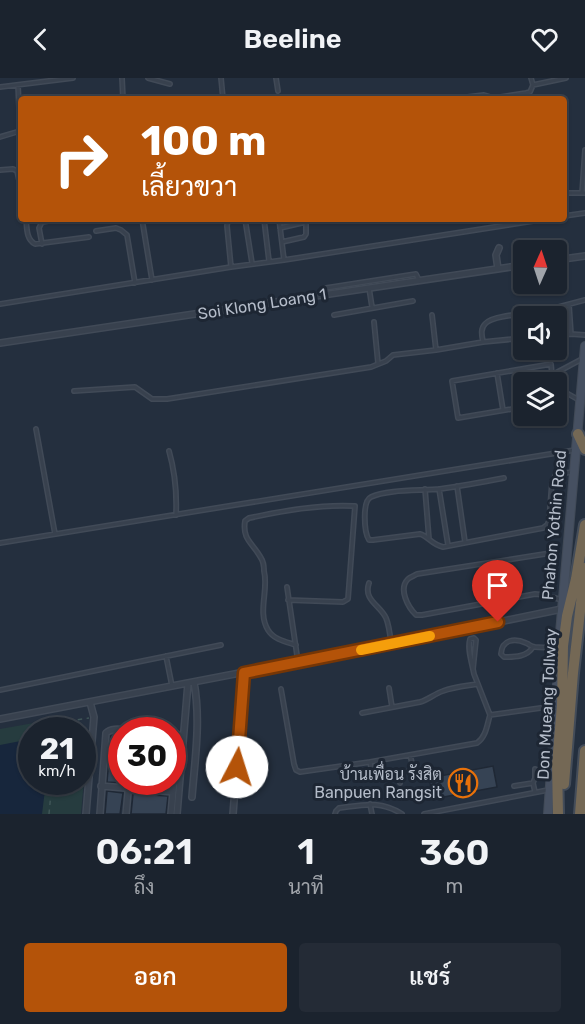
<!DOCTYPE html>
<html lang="th">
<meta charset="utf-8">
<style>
body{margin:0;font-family:Rubik,Sarabun,sans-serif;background:#242b36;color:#f1f3f6;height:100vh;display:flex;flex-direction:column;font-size:22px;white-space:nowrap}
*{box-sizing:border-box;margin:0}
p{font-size:20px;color:#a0a4aa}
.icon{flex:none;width:33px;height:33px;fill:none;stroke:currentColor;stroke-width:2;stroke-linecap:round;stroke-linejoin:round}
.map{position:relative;height:736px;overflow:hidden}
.details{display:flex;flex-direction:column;background:#1b232e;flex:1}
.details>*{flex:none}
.banner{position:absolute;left:18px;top:18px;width:549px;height:126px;border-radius:6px;box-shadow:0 2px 4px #0004,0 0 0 2px #39404a;background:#b45309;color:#fff;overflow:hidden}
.needle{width:39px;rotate:3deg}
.controls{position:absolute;left:513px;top:162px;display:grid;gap:12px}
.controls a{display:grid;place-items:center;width:54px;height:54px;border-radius:6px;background:#1b232e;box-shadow:0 2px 4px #0004,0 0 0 2px #39404a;font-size:30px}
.speed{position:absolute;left:18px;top:639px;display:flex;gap:12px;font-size:30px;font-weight:700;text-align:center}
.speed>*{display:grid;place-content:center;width:78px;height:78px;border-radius:50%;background:#1b232e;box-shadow:0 2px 4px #0004,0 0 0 2px #39404a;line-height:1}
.speed small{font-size:15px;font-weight:400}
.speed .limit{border:9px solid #d22;background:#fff;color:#111}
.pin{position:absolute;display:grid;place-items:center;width:51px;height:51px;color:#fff;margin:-62px -26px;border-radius:50% 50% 50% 0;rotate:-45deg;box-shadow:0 0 6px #0007}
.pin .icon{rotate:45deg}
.me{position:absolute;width:66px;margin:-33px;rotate:5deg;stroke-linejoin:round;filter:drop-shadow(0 0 4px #0008)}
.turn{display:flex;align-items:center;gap:21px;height:126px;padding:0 24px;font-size:27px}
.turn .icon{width:78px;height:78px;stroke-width:2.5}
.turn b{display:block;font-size:42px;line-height:51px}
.eta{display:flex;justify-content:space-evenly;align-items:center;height:102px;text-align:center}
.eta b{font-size:36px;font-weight:600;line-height:42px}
.cta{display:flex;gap:12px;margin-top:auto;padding:12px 24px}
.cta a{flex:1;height:69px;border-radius:6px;background:#b45309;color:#fff;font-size:24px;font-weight:600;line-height:69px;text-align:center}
.cta a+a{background:#242b36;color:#f1f3f6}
header{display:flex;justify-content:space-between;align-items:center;height:78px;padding:0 24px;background:#1b232e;font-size:27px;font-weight:600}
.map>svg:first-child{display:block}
.green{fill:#263c3f}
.water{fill:#17263c}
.building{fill:#364354;stroke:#1f2835;stroke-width:1.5}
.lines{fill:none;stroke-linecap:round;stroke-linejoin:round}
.lane-casing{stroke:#414a57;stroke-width:6}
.street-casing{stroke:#414a57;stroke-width:8}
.secondary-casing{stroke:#414a57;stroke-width:10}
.highway-casing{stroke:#434c59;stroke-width:14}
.path{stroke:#3f5557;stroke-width:1.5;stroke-dasharray:4.5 4.5;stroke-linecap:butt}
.lane{stroke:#38414e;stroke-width:3}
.street{stroke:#38414e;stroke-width:5}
.secondary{stroke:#465061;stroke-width:8}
.highway{stroke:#746855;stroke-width:10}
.route-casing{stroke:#753606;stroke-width:15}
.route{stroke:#b45309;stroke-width:10}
.slow{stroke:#f59e0b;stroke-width:10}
.labels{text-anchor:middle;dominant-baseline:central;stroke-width:6;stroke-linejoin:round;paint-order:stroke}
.street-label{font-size:16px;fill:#b4bcc9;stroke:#1d2633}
.poi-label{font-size:16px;fill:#b4bcc9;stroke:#1d2633;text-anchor:end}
</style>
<header><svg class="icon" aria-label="back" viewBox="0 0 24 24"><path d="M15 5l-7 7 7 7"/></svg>Beeline<svg class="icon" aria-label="heart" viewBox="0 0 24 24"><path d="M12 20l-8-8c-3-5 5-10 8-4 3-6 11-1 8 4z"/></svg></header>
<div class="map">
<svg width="585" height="736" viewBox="0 0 585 736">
<rect width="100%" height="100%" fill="#242f3e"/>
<path class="green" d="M 62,640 L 61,652 L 32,652 L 32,704 L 82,704 L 82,652 L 88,652 L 81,736 L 0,736 L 0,651 Z"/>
<path class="water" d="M 31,661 L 32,704 L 46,704 L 42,736 L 0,736 L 0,667 Z"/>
<path class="building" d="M 115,656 L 122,656 L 122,704 L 124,704 L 124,705 L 107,704 L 111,658 Z
M 493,688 L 497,709 L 433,721 L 429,700 Z
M 134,704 L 169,704 L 169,709 L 134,706 Z
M 107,713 L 123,715 L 120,736 L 105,736 Z
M 133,716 L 168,718 L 166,736 L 131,736 Z"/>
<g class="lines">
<g class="lane-casing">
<path id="lane" d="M 122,0 L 123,21
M 148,0 L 170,6
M 221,0 L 223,21
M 276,0 L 278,13
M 531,0 L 533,7 L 566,0
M 0,9 L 73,0
M 459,20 L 484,17 L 494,20 L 526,15 L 530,14 L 533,7
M 0,59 L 20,53 L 18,7
M 0,92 L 13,91 L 17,93 L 21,112
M 564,115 L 585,115
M 582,115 L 585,72
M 564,138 L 585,135
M 26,141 C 27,150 26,161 35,166 L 89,159
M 142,141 L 152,202
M 228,141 L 227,148 L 231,189
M 245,141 L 252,185
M 264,141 L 269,183
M 279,141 L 284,182
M 95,143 L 108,141
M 280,150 L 306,144 L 306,141
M 96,153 L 116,150 L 121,152 L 127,157 L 135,205
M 282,164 L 304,159 L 306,156 L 306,144
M 42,166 L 39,150 L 42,144 L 61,141
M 369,210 L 372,229
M 322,217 L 326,210 L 416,196 L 419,202
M 0,226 L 231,189 L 284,182 L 546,141
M 569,227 L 571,256
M 334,237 L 413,223
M 432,237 L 436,272
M 536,238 L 536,235 L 585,222
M 374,244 L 378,285
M 556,257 L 571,256 L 585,257
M 524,260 L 483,264 C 482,258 480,251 485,246 C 492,237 525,236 536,235
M 497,295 L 503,332
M 553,304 L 552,297 L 584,280
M 556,309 L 579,322
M 74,313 L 135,309 L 152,321 L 167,321 L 371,289 L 386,283 L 393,277 L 436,272 L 483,264
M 524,329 L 458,340 L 452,303 L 551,286 L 552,297
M 36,351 L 55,456
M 169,373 C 175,394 177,415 176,437
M 504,400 C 483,404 461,408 440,411 C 422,413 387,411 371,419 C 362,423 364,454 369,462 L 373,462 L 420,456 C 428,458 431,466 443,469 L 543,450 L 547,447 L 549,443 L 552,404 L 556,396 L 573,394
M 457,408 L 465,464
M 425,411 L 429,461
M 439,411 L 448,467
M 0,465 L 575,372
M 551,475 L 417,496 C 414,498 410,499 408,501 C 398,511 408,529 416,537 L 422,537 L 535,516 L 545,517 L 562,522
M 369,505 C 363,522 380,527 386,540 C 389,547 390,556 391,565
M 287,509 L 298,584
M 288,522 L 343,524 L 348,521 L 355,428 C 319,426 283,433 249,440 L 245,443 C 242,462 253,465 261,480 C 263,483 264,489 264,493 C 269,512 257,534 268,552 C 274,562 287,564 296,567
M 533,569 C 527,579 515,579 504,579 L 501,576 C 502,561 515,560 526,565 C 531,567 529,568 535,569 C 543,570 552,569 559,569
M 166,578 L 172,608
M 473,591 L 476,562 L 474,560 L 470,561 C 467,571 472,585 474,596 L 490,637 L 555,628
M 389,610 L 392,629
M 281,611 L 294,686 L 296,692 L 300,694 L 370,684 L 477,665 C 486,659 487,647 490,637
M 0,612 L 221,567
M 362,635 L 420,624 C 428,622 434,616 443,613 C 454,609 466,608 478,606
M 370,684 L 373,700 L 376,701 L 399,696
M 400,705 L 399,696 L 412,692 L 412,685 L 410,677
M 533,705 L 535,700 L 535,691
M 514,708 L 533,705 L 535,714
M 370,726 L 372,736
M 335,736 L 336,733 L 339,730 C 363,727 380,722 402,736
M 424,736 L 548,712"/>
</g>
<g class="street-casing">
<path id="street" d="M 556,182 L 585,178
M 498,191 L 496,177 L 499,170
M 0,265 L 524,187
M 0,641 L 391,566 L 562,531
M 101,708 L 173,714
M 192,719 C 195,680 201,643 194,604
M 86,736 L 94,639 L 90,624
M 100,736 L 106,655 C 112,649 123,652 131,652
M 126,736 L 129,704
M 171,736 L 178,659 L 177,656 L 172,655
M 177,736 L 188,605
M 233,736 L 244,595"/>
</g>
<g class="secondary-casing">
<path id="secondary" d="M 560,555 L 585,268
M 548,736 L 557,606"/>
</g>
<g class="highway-casing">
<path id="highway" d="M 578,356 L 585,371
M 564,706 L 573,595 L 585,490
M 558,736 L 557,686 L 562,627 L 563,568 L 567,538 L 576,501 L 585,447
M 580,736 L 585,673"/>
</g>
<path class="path" d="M 58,652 L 58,645 L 89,640
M 49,736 L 52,704"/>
<use href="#lane" class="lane"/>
<use href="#street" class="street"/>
<use href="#secondary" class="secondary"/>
<use href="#highway" class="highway"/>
</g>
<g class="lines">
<g class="route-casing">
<path id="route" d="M 237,689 L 244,595 L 498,544"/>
</g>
<use href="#route" class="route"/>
<path class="slow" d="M 361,572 L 430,558"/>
</g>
<defs>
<g id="restaurant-ring" transform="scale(1.5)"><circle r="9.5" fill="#1d2633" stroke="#e8710a" stroke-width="1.5"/><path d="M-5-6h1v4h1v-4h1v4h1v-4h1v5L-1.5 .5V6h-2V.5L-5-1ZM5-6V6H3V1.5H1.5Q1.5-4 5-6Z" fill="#e8710a"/></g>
</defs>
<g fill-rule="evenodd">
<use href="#restaurant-ring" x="463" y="705"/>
</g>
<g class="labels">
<g class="street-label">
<text transform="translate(262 226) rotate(-9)">Soi Klong Loang 1</text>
<text transform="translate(554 447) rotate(-85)">Phahon Yothin Road</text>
<text transform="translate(547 626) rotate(-87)">Don Mueang Tollway</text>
</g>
<g class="poi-label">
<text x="442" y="696">บ้านเพื่อน รังสิต<tspan x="442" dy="18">Banpuen Rangsit</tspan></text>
</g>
</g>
</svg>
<div class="controls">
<a><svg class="needle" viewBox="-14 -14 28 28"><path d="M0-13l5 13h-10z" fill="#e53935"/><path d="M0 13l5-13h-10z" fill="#a0a4aa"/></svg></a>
<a><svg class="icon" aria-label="sound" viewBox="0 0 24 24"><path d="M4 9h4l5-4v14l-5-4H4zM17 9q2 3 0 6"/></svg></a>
<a><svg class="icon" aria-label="layers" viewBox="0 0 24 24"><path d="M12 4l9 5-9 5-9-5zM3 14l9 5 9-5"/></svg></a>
</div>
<div class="speed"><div>21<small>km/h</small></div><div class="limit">30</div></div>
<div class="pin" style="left:498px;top:544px;background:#d93025"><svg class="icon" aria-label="arrive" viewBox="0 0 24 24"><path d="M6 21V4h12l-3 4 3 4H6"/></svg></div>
<svg class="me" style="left:237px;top:689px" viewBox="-20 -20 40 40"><circle r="19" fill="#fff"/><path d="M0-13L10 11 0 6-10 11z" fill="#b45309"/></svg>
<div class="banner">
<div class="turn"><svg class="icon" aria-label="right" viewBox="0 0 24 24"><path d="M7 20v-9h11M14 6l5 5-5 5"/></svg><div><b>100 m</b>เลี้ยวขวา</div></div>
</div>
</div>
<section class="details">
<div class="eta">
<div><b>06:21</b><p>ถึง</p></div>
<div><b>1</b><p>นาที</p></div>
<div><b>360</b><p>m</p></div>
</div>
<div class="cta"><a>ออก</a><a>แชร์</a></div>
</section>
